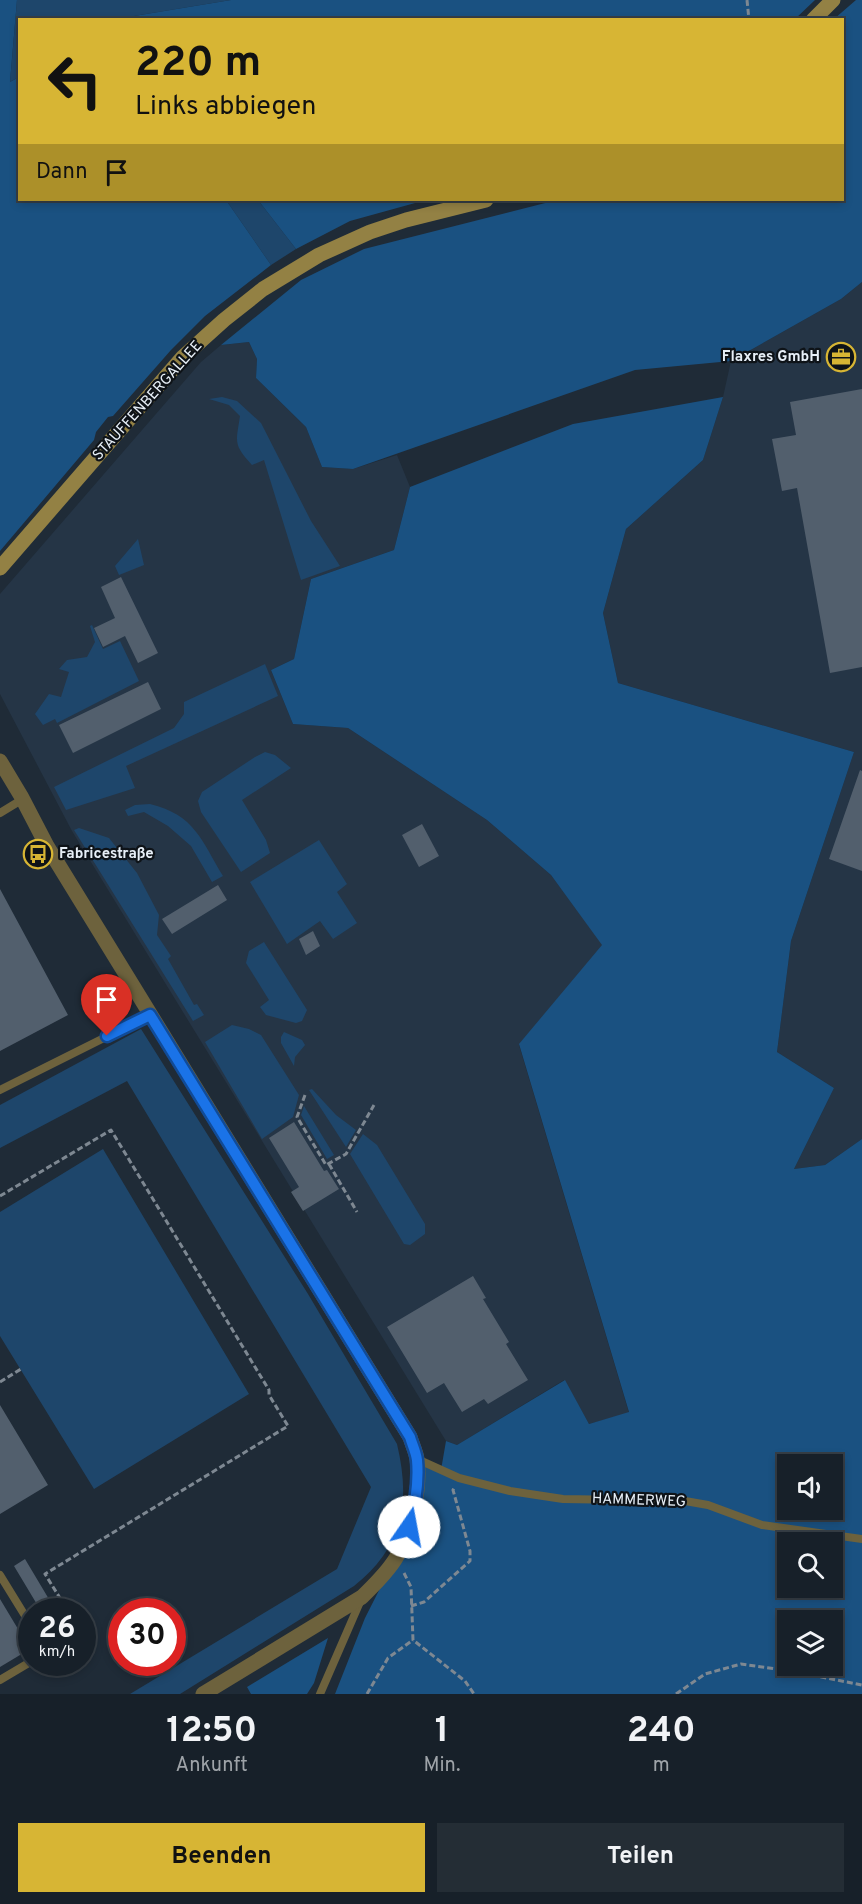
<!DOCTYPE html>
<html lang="de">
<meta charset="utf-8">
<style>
body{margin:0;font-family:Overpass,sans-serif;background:#242d35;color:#f1f3f6;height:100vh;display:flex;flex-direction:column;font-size:22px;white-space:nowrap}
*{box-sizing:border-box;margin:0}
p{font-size:20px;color:#9ea3a8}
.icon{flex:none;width:33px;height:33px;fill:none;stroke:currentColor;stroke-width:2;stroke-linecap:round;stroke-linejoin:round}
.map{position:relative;height:1694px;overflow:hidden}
.sheet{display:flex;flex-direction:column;background:#172029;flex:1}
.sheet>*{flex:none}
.banner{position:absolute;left:18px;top:18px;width:826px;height:183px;border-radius:0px;box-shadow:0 3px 9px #0003,0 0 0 2px #363e46;background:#d7b534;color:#111;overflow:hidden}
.controls{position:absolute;left:777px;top:1454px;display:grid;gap:12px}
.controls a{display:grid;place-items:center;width:66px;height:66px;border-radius:0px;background:#172029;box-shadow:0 3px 9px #0003,0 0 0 2px #363e46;font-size:30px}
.speed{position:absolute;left:18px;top:1598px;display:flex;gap:12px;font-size:30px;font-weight:700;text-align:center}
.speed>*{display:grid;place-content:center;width:78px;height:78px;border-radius:50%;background:#172029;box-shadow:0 3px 9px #0003,0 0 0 2px #363e46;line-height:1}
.speed small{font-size:15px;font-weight:400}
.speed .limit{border:9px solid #d22;background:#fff;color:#111}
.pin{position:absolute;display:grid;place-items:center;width:51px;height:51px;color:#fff;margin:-62px -26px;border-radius:50% 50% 50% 0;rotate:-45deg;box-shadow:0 0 6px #0007}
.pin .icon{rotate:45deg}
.me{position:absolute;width:66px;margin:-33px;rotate:12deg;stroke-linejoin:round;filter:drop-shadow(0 0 4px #0008)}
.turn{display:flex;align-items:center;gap:21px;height:126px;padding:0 18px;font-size:27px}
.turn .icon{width:78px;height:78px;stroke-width:2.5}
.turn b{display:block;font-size:42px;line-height:51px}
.then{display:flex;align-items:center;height:57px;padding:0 18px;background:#0003;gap:12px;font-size:22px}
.eta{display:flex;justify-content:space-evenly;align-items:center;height:102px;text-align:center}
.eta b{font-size:36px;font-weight:700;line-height:42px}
.button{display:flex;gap:12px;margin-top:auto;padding:12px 18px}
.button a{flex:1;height:69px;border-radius:0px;background:#d7b534;color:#111;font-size:24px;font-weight:700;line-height:69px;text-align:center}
.button a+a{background:#242d35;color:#f1f3f6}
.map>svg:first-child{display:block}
.built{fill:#253546}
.green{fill:#1e466b}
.forest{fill:#1a5181;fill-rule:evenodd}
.building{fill:#525f6d}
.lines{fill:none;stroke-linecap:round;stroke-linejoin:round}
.path{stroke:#7e8892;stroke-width:3;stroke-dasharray:6 3;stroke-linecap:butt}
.service{stroke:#6d623d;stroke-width:8}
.minor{stroke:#6d623d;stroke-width:15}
.secondary{stroke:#938144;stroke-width:15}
.route-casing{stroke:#114b97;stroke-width:15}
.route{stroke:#1a73e8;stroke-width:10}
.labels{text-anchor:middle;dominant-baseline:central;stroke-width:4.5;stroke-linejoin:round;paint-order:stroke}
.poi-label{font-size:15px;font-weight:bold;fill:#e7eff7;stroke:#0e1318;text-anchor:end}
.street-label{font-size:15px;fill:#e7eff7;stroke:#0e1318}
</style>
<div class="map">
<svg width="862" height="1694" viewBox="0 0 862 1694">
<rect width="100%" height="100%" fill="#1f2b37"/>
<path class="built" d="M 862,282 L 862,1139 L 825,1165 L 794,1169 L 834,1088 L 777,1052 L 791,941 L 854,752 L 618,683 L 603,613 L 626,529 L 703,460 L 723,397 L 731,361 L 841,299 Z
M 249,342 L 257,359 L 256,378 L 306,427 L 322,467 L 353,469 L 397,455 L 410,487 L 394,550 L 311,579 L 294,659 L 271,670 L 293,724 L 348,728 L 487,820 L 551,875 L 603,945 L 519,1045 L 629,1413 L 589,1424 L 564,1380 L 457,1445 L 446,1441 L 72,831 L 0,694 L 0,594 L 201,362 L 221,345 Z"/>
<path class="green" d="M 17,0 L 231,0 L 116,19 L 20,20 L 19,77 L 10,82 Z
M 226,200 L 258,200 L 296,249 L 271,265 Z
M 222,397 L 237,401 L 261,423 L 311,521 L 340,566 L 301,580 L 264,460 L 252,465 C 233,444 236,443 240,416 L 229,405 L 209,399 Z
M 138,539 L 144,565 L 119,575 L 115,566 Z
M 92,625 L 103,649 L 120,641 L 139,681 L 57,723 L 55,719 L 43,725 L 35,714 L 49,694 L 61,697 L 69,672 L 59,669 L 67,660 L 87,657 L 95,642 L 90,626 Z
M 265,664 L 278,696 L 126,766 L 135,788 L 66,810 L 54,787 L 174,728 L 184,714 L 184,702 Z
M 265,752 L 275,755 L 291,768 L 242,800 L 266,840 L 270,853 L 241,872 L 201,812 L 198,801 L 202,792 L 255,757 Z
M 150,804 C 195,815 201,840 223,876 L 212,882 L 191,846 L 168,826 L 144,812 L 128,816 L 125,810 L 135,805 Z
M 79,828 L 109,838 L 137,873 L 159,915 L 157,935 L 171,956 L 168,959 L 194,1005 L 197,1004 L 204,1015 L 193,1021 L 74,830 Z
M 319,840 L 347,884 L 337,892 L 357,923 L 333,939 L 320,921 L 287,944 L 250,882 Z
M 264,942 L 307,1010 L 302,1021 L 296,1023 L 266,1015 L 260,1007 L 269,1000 L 246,963 L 249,951 Z
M 232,1025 L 249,1029 L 261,1035 L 299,1095 L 293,1117 L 262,1139 L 205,1042 Z
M 141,1029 L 308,1294 L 397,1444 C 411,1503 403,1547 354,1586 L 180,1694 L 130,1694 L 337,1569 L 371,1487 L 127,1081 L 0,1148 L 0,1105 Z
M 284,1032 L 302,1040 L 305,1045 L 295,1057 L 294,1066 L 281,1043 L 281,1037 Z
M 312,1089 L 336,1115 L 356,1130 L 346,1147 L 309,1090 Z
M 304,1106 L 334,1155 L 327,1159 L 301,1115 Z
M 363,1134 L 377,1145 L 425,1224 L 425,1234 L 410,1245 L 404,1244 L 350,1154 Z
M 103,1149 L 249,1394 L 94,1489 L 0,1336 L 0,1212 Z"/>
<path class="forest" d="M 0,0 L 17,0 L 10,82 L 19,77 L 20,200 L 226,200 L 271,265 L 205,316 L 171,350 L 113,416 L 108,417 L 96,432 L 94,440 L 0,551 Z
M 231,0 L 815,0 L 794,20 L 116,19 Z
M 856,0 L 862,0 L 862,282 L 841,299 L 731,361 L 635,370 L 353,469 L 322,467 L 306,427 L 256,378 L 257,359 L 249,342 L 221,345 L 301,280 L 364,249 L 557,200 L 843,200 L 843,20 L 834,19 Z
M 258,200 L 426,200 L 350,221 L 296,249 Z
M 723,397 L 703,460 L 626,529 L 603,613 L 618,683 L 854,752 L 791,941 L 777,1052 L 834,1088 L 794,1169 L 825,1165 L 862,1139 L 862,1694 L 335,1694 L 365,1618 L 404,1541 L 417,1459 L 441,1470 L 446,1441 L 457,1445 L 565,1380 L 589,1424 L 629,1412 L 519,1044 L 602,945 L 551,875 L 487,820 L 348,728 L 293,724 L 271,670 L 294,659 L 311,579 L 394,550 L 410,487 L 573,424 ZM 788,1464 L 832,1464 L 832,1509 L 788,1509 ZM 788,1542 L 832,1542 L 832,1587 L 788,1587 ZM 788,1620 L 832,1620 L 832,1665 L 788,1665 Z
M 328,1638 L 314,1683 L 307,1694 L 251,1694 L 247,1687 Z"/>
<path class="building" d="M 862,389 L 862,667 L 830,673 L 797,488 L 782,491 L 772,439 L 796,435 L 790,402 Z
M 121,577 L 158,653 L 138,663 L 125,636 L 103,647 L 94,628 L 115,618 L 101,587 Z
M 148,682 L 161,709 L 73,753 L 59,725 Z
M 860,770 L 862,771 L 862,871 L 829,859 Z
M 422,824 L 439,856 L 419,867 L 402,835 Z
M 218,885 L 227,900 L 172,934 L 162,919 Z
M 0,889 L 68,1015 L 0,1051 Z
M 313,931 L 320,946 L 306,955 L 299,939 Z
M 294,1122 L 324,1171 L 327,1170 L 339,1189 L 303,1211 L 291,1192 L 299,1187 L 269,1138 Z
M 473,1276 L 486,1298 L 483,1299 L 509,1342 L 506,1344 L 528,1380 L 488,1404 L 484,1399 L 462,1412 L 444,1383 L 427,1393 L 387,1327 Z
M 0,1405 L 48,1485 L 0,1514 Z
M 25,1559 L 56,1611 L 41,1611 L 14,1566 Z
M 0,1599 L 30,1649 L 0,1667 Z"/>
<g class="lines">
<path class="path" d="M 747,0 L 749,20
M 305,1095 L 297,1117 L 326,1165 L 346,1154 L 374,1105
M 329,1164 L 357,1212
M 0,1196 L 111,1130 L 269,1390 L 269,1395 L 288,1426 L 45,1574 L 68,1611
M 0,1382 L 21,1369
M 404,1573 L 411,1587 L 413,1640 L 465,1681 L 474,1694
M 411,1606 L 424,1602 L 470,1561 L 470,1551 L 453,1490 L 454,1488
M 367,1694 L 388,1658 L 413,1640
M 676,1694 L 705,1674 L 741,1664 L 791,1671 L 862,1685"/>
<path class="service" d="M 0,813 L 23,799
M 0,1090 L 150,1015
M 417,1459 L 459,1478 L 510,1491 L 563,1499 L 685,1501 L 708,1505 L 762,1525 L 862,1539
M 0,1575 L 32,1627
M 0,1680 L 32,1661
M 320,1694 L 360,1602"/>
<path class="minor" d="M 0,761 L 21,796 L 47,846 L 410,1437 C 412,1444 416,1452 417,1459 C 421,1488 411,1533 396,1558 C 387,1573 374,1585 362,1597 L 203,1694"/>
<path class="secondary" d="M 813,20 L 833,0
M 0,568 L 183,357 L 224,320 L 263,289 L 319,255 L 370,232 L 406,220 L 486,200"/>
</g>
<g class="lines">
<g class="route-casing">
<path id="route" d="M 107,1036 L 150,1015 L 410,1437 C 412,1444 416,1452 417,1460 C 419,1482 415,1506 409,1527"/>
</g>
<use href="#route" class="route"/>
</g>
<defs>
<g id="office-ring" transform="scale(1.5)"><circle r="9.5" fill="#0e1318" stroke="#d7b534" stroke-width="1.5"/><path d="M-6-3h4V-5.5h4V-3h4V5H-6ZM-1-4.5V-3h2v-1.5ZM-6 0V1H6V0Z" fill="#d7b534"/></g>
<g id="bus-ring" transform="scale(1.5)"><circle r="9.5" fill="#0e1318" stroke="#d7b534" stroke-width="1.5"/><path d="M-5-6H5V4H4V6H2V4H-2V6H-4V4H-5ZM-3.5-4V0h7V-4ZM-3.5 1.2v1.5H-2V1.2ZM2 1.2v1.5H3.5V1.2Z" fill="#d7b534"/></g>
</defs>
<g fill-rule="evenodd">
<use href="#office-ring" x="841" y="357"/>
<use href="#bus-ring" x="38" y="854"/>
</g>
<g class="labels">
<g class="poi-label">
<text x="820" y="357">Flaxres GmbH</text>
<text x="59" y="854" text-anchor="start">Fabricestraße</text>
</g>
<g class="street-label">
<text transform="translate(148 401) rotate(-48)">STAUFFENBERGALLEE</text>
<text transform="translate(639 1501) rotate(2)">HAMMERWEG</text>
</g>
</g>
</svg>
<div class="controls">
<a><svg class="icon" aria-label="sound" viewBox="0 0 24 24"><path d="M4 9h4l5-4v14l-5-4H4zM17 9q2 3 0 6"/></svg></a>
<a><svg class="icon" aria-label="search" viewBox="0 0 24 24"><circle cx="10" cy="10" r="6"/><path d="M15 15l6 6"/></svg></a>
<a><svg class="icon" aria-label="layers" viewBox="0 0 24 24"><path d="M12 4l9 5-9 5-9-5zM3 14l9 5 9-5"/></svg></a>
</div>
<div class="speed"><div>26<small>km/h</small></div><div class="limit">30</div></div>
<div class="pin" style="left:107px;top:1036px;background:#d93025"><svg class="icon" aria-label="arrive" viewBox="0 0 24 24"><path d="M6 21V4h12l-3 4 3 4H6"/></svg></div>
<svg class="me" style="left:409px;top:1527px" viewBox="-20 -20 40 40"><circle r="19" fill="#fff"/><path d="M0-13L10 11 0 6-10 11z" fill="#1a73e8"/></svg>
<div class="banner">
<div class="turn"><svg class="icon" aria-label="left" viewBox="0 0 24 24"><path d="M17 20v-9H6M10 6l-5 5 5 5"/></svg><div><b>220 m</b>Links abbiegen</div></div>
<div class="then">Dann<svg class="icon" aria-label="arrive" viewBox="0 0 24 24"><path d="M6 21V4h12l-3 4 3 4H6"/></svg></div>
</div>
</div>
<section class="sheet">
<div class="eta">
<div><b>12:50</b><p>Ankunft</p></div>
<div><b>1</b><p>Min.</p></div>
<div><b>240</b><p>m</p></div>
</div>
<div class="button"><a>Beenden</a><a>Teilen</a></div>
</section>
